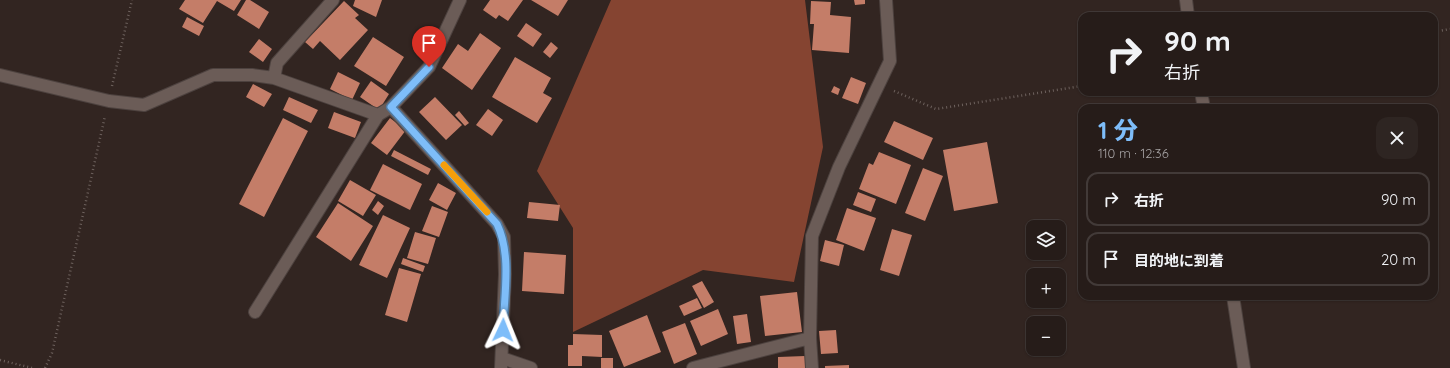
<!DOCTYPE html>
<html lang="ja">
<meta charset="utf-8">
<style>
body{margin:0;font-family:Quicksand,"Noto Sans JP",sans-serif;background:#2e2522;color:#f1f3f6;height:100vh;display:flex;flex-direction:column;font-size:15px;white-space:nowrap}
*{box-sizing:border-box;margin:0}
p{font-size:13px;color:#a4a1a2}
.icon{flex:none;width:22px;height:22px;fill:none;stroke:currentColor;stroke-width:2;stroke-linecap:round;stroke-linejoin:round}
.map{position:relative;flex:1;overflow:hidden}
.details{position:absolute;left:1078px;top:104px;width:360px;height:196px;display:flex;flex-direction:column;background:#261c19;border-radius:12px;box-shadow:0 1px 3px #0004,0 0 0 1px #423a38}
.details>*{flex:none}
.hud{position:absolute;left:1078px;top:12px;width:360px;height:84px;border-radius:12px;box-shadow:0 1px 3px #0004,0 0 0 1px #423a38;background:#261c19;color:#f1f3f6;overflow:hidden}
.fabs{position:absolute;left:1026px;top:220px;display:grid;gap:8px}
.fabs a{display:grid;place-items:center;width:40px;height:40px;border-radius:8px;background:#261c19;box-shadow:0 1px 3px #0004,0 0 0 1px #423a38;font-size:20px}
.pin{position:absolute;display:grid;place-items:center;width:34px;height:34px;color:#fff;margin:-41px -17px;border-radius:50% 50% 50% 0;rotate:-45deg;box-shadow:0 0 4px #0007}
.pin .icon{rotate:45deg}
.me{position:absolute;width:44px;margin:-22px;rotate:2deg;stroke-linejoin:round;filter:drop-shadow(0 0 3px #0008)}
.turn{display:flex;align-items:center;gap:14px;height:84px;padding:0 20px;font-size:18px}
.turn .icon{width:52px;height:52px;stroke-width:2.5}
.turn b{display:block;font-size:28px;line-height:34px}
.round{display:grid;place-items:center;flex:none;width:42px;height:42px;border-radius:12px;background:#2e2522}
.summary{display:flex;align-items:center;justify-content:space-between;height:68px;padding:0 20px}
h1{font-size:24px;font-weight:800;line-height:30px;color:#7ebdf9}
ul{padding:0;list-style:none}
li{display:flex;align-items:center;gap:12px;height:54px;margin:0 8px 6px;padding:0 12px;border:2px solid #423a38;border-radius:12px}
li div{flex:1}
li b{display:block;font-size:15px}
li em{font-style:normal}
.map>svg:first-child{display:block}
.forest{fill:#854431}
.building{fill:#c47d68}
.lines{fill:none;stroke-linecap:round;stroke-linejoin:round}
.street-casing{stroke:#4d423f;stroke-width:14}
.path{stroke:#6d615d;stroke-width:2.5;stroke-dasharray:1 3;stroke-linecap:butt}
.street{stroke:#6b5c57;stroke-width:12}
.route-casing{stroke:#527ba2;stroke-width:10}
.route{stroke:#7ebdf9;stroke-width:7}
.slow{stroke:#f59e0b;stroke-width:7}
</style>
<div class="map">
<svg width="1450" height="368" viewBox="0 0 1450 368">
<rect width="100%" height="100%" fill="#322521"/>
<path class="forest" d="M 611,0 L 805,0 L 823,147 L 794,282 L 703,270 L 573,332 L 573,228 L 537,171 Z"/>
<path class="building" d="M 185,0 L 241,0 L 234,11 L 217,1 L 203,23 L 179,9 Z
M 246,0 L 250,0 L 269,12 L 259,29 L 237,15 Z
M 355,0 L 382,0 L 376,17 L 353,6 Z
M 490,0 L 523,0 L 508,21 L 499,15 L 496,19 L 483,10 Z
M 531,0 L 568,0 L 558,16 Z
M 854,0 L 865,0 L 865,4 L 855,5 Z
M 344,1 L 359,15 L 355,18 L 368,30 L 340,60 L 320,41 L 313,49 L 305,42 Z
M 811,1 L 831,2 L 830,15 L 851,17 L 849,53 L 812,50 L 814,24 L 810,24 Z
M 187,17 L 204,26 L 199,36 L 182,27 Z
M 526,23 L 542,34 L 533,47 L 517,36 Z
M 480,33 L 501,48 L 472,90 L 442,68 L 458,44 L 468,51 Z
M 373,37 L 404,57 L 386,86 L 354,66 Z
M 259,39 L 272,49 L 263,62 L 249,52 Z
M 551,42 L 558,48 L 550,58 L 543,52 Z
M 515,57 L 551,78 L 543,93 L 552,98 L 537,123 L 492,97 Z
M 338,72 L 360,83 L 352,100 L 330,89 Z
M 851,77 L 866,83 L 858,104 L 842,98 Z
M 371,81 L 389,94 L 379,110 L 360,97 Z
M 253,84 L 272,94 L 264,107 L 246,97 Z
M 834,86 L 840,89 L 838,95 L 831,92 Z
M 289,97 L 318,110 L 311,123 L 283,110 Z
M 435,97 L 462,125 L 446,140 L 419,112 Z
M 488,109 L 503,120 L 492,136 L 476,125 Z
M 459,111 L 469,123 L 465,126 L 455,115 Z
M 334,112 L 361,122 L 355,138 L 328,128 Z
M 283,118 L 308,131 L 264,217 L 239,204 Z
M 390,118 L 406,130 L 387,155 L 371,143 Z
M 894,121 L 933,138 L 923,160 L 884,142 Z
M 987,142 L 998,203 L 954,211 L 943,150 Z
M 394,150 L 431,169 L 428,175 L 391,156 Z
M 879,152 L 911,165 L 896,204 L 859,189 L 869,163 L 873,165 Z
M 383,164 L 422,184 L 410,210 L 370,190 Z
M 923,168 L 943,176 L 925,221 L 905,213 Z
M 350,180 L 376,195 L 363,216 L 338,201 Z
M 438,183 L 456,193 L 447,210 L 429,200 Z
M 858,192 L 876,199 L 871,212 L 853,205 Z
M 378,201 L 384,206 L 378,215 L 372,210 Z
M 529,202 L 560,205 L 558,221 L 527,218 Z
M 338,203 L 373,226 L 351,261 L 316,237 Z
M 432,206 L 448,212 L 439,237 L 422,231 Z
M 847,208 L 876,218 L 864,251 L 836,240 Z
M 383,215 L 410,228 L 387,278 L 359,265 Z
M 892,229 L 912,235 L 899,276 L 880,270 Z
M 415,232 L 436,238 L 428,264 L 407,258 Z
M 825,240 L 844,245 L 839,266 L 820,261 Z
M 524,252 L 566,255 L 564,294 L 522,291 Z
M 403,258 L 425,266 L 423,272 L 401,264 Z
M 399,268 L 421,274 L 407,322 L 385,315 Z
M 702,281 L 714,302 L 704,308 L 692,286 Z
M 797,292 L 802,332 L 765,336 L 760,296 Z
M 697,298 L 702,308 L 684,316 L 679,306 Z
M 718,309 L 728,334 L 701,346 L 690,321 Z
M 747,314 L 751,342 L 737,344 L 733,316 Z
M 647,315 L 661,352 L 624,367 L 609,331 Z
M 685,323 L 697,354 L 674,364 L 662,332 Z
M 836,330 L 838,353 L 821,354 L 819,331 Z
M 573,334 L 602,335 L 602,357 L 582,356 L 582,366 L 568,366 L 568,345 L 573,345 Z
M 805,356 L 805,368 L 778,368 L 778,357 Z
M 601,358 L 613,358 L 613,368 L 601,368 Z
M 849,365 L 849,368 L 825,368 L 825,366 Z"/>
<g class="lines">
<g class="street-casing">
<path id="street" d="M 1186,0 L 1188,16
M 0,75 L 109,101 L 144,105 L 213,75 L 252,75 L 274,78 L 378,115 L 391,107 L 429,67 L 460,0
M 274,78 L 277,63 L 333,0
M 1201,92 L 1204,108
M 391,107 L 497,224 L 504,237 L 505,274 L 501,368
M 1233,296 L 1244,368
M 255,312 L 378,115
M 502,358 L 531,368
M 693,368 L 810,338
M 812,368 L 810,338 L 812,236 L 839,167 L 890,61 L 886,0"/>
</g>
<path class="path" d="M 1434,32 L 1450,29
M 112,86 L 132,0
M 894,91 L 936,109 L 1082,86
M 0,360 L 32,368
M 45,368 L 52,353 L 105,116"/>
<use href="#street" class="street"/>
</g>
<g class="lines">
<g class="route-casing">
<path id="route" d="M 429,67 L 391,107 L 497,224 C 512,255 504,296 503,330"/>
</g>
<use href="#route" class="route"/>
<path class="slow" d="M 444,165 L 487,212"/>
</g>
</svg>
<div class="fabs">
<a><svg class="icon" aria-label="layers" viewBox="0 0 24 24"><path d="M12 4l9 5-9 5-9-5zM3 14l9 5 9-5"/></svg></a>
<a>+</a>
<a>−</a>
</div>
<div class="pin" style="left:429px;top:67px;background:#d93025"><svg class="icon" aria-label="arrive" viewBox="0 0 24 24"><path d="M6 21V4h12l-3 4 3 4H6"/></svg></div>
<svg class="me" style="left:503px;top:330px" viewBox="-20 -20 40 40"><path d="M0-17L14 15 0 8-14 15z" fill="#7ebdf9" stroke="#fff" stroke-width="4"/></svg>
<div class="hud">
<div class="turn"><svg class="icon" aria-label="right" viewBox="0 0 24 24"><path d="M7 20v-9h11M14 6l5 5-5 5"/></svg><div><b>90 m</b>右折</div></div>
</div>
<section class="details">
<div class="summary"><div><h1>1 分</h1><p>110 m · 12:36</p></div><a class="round"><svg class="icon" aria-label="close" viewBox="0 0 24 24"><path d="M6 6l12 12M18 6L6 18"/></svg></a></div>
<ul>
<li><svg class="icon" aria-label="right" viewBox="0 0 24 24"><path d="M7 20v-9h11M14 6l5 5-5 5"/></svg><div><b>右折</b></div><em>90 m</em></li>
<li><svg class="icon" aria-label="arrive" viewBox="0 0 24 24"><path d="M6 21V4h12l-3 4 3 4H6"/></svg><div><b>目的地に到着</b></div><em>20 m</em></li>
</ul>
</section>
</div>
